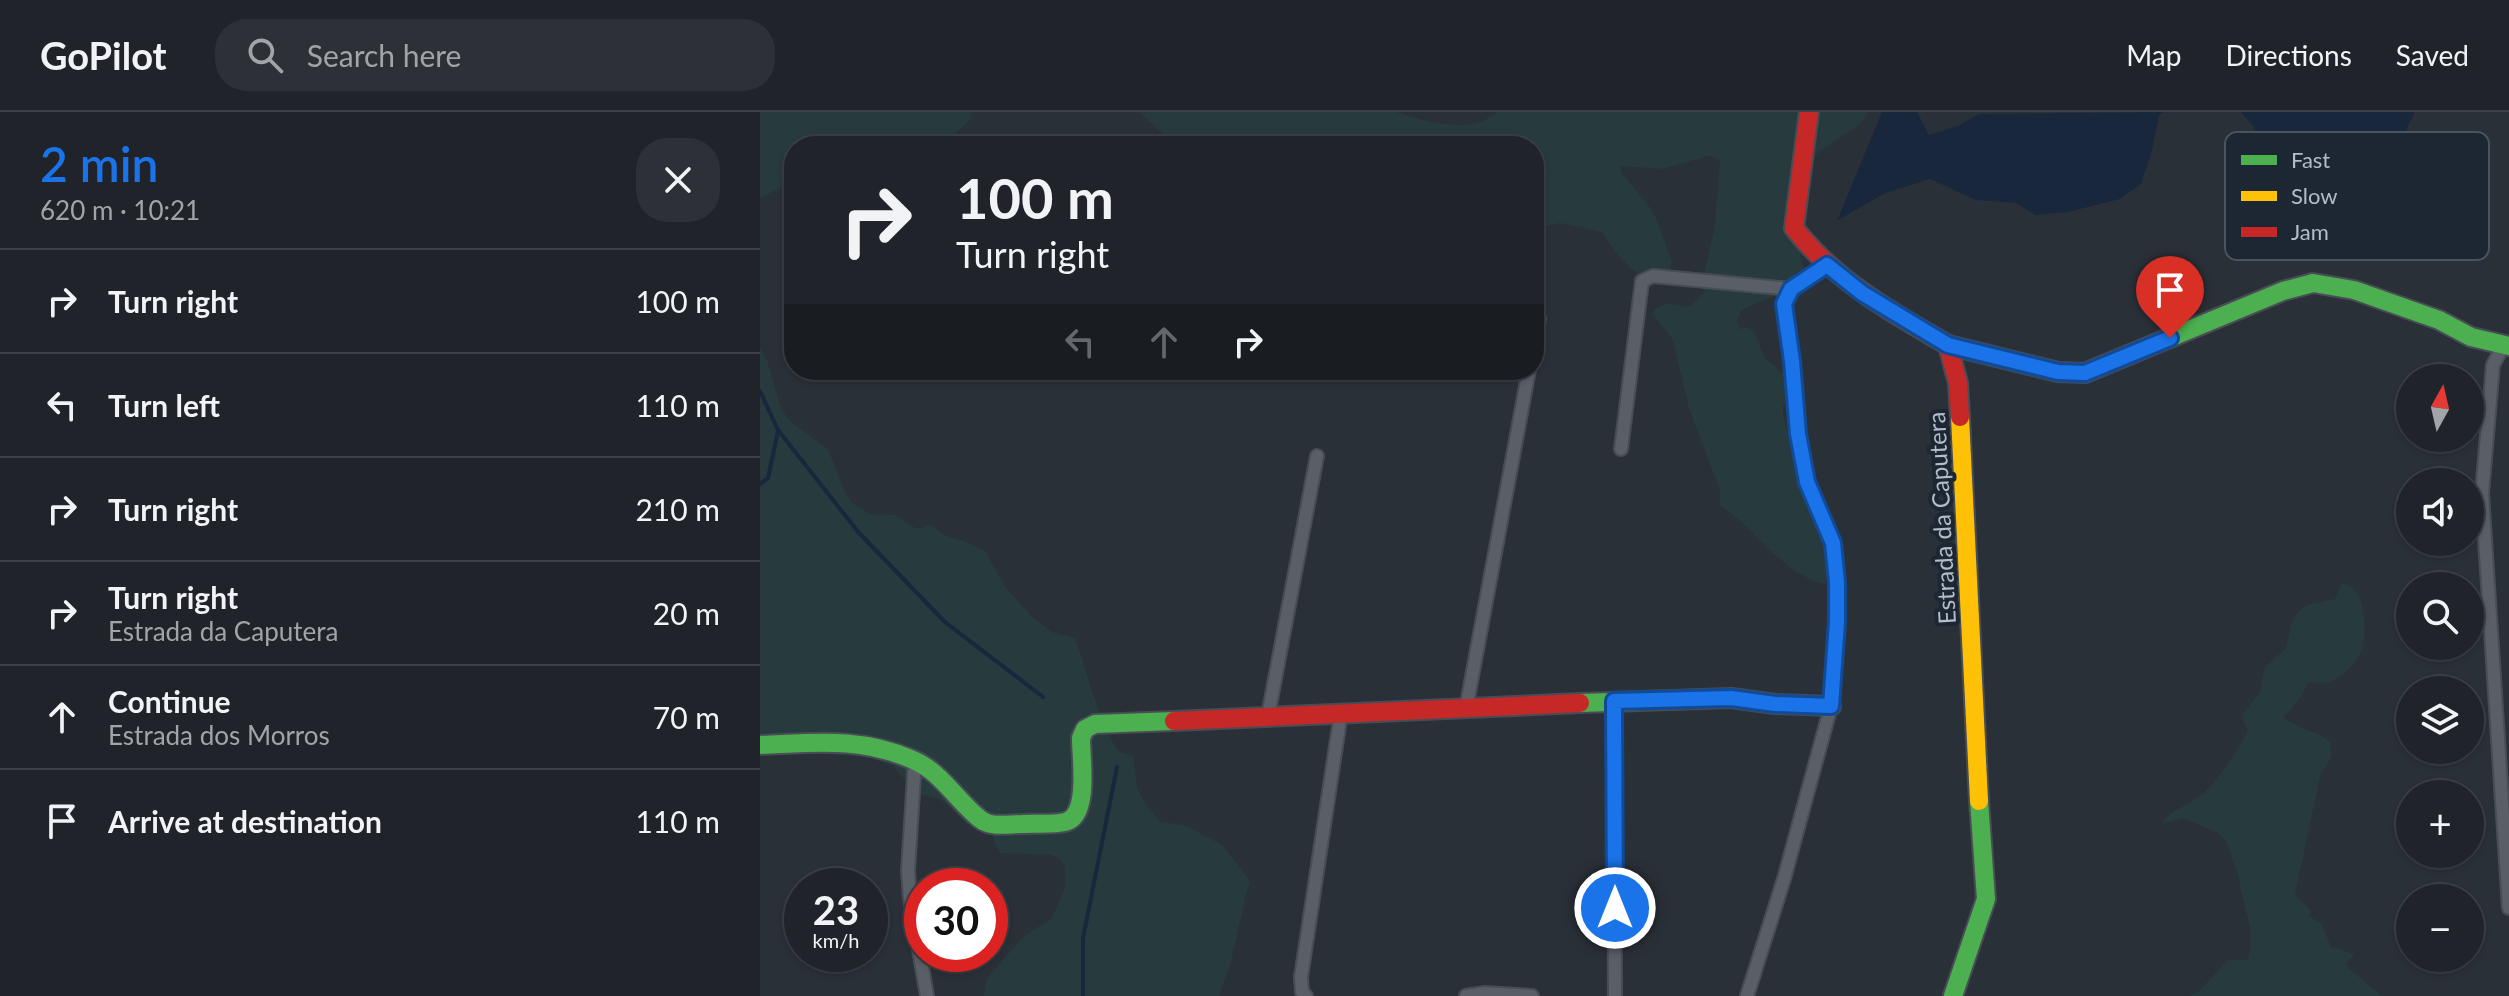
<!DOCTYPE html>
<meta charset="utf-8">
<style>
body{margin:0;font-family:Lato,sans-serif;background:#2d3036;color:#f1f3f6;height:100vh;display:flex;flex-direction:column;font-size:30px;white-space:nowrap}
*{box-sizing:border-box;margin:0}
p{font-size:26px;color:#a2a4a8}
.icon{flex:none;width:44px;height:44px;fill:none;stroke:currentColor;stroke-width:2;stroke-linecap:round;stroke-linejoin:round}
.map{position:relative;flex:1;overflow:hidden}
.side{display:flex;flex-direction:column;background:#20242a;width:760px}
.side>*{flex:none}
.top-card{position:absolute;left:24px;top:24px;width:760px;height:244px;border-radius:32px;box-shadow:0 2px 6px #0004,0 0 0 2px #3d4147;background:#20242a;color:#f1f3f6;overflow:hidden}
.needle{width:52px;rotate:8deg}
.tools{position:absolute;left:1636px;top:252px;display:grid;gap:16px}
.tools a{display:grid;place-items:center;width:88px;height:88px;border-radius:50%;background:#20242a;box-shadow:0 2px 6px #0004,0 0 0 2px #3d4147;font-size:40px}
.speed{position:absolute;left:24px;top:756px;display:flex;gap:16px;font-size:40px;font-weight:700;text-align:center}
.speed>*{display:grid;place-content:center;width:104px;height:104px;border-radius:50%;background:#20242a;box-shadow:0 2px 6px #0004,0 0 0 2px #3d4147;line-height:1}
.speed small{font-size:20px;font-weight:400}
.speed .limit{border:12px solid #d22;background:#fff;color:#111}
.pin{position:absolute;display:grid;place-items:center;width:68px;height:68px;color:#fff;margin:-82px -34px;border-radius:50% 50% 50% 0;rotate:-45deg;box-shadow:0 0 8px #0007}
.pin .icon{rotate:45deg}
.me{position:absolute;width:88px;margin:-44px;rotate:0deg;stroke-linejoin:round;filter:drop-shadow(0 0 6px #0008)}
.turn{display:flex;align-items:center;gap:28px;height:168px;padding:0 40px;font-size:36px}
.turn .icon{width:104px;height:104px;stroke-width:2.5}
.turn b{display:block;font-size:56px;line-height:68px}
.lanes{display:flex;align-items:center;height:76px;padding:0 40px;background:#0003;justify-content:center;gap:40px;direction:ltr}
.lanes .off{opacity:.35}
.round{display:grid;place-items:center;flex:none;width:84px;height:84px;border-radius:32px;background:#2d3036}
.overview{display:flex;align-items:center;justify-content:space-between;height:136px;padding:0 40px}
h1{font-size:48px;font-weight:600;line-height:60px;color:#1a73e8}
ul{padding:0;list-style:none}
li{display:flex;align-items:center;gap:24px;height:104px;padding:0 40px;border-top:2px solid #3d4147}
li div{flex:1}
li b{display:block;font-size:30px}
li em{font-style:normal}
header{display:flex;align-items:center;gap:48px;box-sizing:border-box;height:112px;padding:0 40px;background:#20242a;border-bottom:2px solid #3d4147}
header strong{font-size:38px}
nav{display:flex;gap:44px;margin-inline-start:auto;font-size:28px}
.search{width:560px;height:72px;background:#2d3036;display:flex;align-items:center;gap:20px;box-sizing:border-box;padding:0 28px;border-radius:32px;color:#a2a4a8;font-size:30px}
main{display:flex;flex:1;min-height:0}
.map>svg:first-child{display:block}
.green{fill:#273a3e}
.water{fill:#19273c}
.lines{fill:none;stroke-linecap:round;stroke-linejoin:round}
.stream{stroke:#19273c;stroke-width:4}
.street-casing{stroke:#484c55;stroke-width:16}
.fast-casing{stroke:#484c55;stroke-width:22}
.slow-casing{stroke:#484c55;stroke-width:22}
.jam-casing{stroke:#484c55;stroke-width:22}
.street{stroke:#5a5e66;stroke-width:12}
.fast{stroke:#4caf50;stroke-width:18}
.slow{stroke:#ffc107;stroke-width:18}
.jam{stroke:#c62828;stroke-width:18}
.route-casing{stroke:#114b97;stroke-width:20}
.route{stroke:#1a73e8;stroke-width:14}
.labels{text-anchor:middle;dominant-baseline:central;stroke-width:8;stroke-linejoin:round;paint-order:stroke}
.street-label{font-size:24px;fill:#b4bcc9;stroke:#1d2633}
.key{fill:#1d2633;stroke:#4a5360;stroke-width:2}
.key-label{font-size:22px;fill:#b4bcc9}
</style>
<header>
<strong>GoPilot</strong>
<div class="search"><svg class="icon" aria-label="search" viewBox="0 0 24 24"><circle cx="10" cy="10" r="6"/><path d="M15 15l6 6"/></svg>Search here</div>
<nav><a>Map</a><a>Directions</a><a>Saved</a></nav>
</header>
<main>
<section class="side">
<div class="overview"><div><h1>2 min</h1><p>620 m · 10:21</p></div><a class="round"><svg class="icon" aria-label="close" viewBox="0 0 24 24"><path d="M6 6l12 12M18 6L6 18"/></svg></a></div>
<ul>
<li><svg class="icon" aria-label="right" viewBox="0 0 24 24"><path d="M7 20v-9h11M14 6l5 5-5 5"/></svg><div><b>Turn right</b></div><em>100 m</em></li>
<li><svg class="icon" aria-label="left" viewBox="0 0 24 24"><path d="M17 20v-9H6M10 6l-5 5 5 5"/></svg><div><b>Turn left</b></div><em>110 m</em></li>
<li><svg class="icon" aria-label="right" viewBox="0 0 24 24"><path d="M7 20v-9h11M14 6l5 5-5 5"/></svg><div><b>Turn right</b></div><em>210 m</em></li>
<li><svg class="icon" aria-label="right" viewBox="0 0 24 24"><path d="M7 20v-9h11M14 6l5 5-5 5"/></svg><div><b>Turn right</b><p>Estrada da Caputera</p></div><em>20 m</em></li>
<li><svg class="icon" aria-label="ahead" viewBox="0 0 24 24"><path d="M12 20V5M6 11l6-6 6 6"/></svg><div><b>Continue</b><p>Estrada dos Morros</p></div><em>70 m</em></li>
<li><svg class="icon" aria-label="arrive" viewBox="0 0 24 24"><path d="M6 21V4h12l-3 4 3 4H6"/></svg><div><b>Arrive at destination</b></div><em>110 m</em></li>
</ul>
</section>
<div class="map">
<svg width="1749" height="884" viewBox="0 0 1749 884">
<rect width="100%" height="100%" fill="#2a3038"/>
<path class="green" d="M 0,0 L 211,0 L 212,6 L 182,34 L 34,34 L 34,80 L 21,75 L 0,87 Z
M 379,0 L 636,0 C 660,8 695,18 720,10 C 726,8 732,3 738,0 L 1108,0 L 1099,13 L 1064,36 L 1030,64 L 1034,114 L 1044,159 L 1035,175 L 981,198 L 977,209 L 980,217 L 987,215 L 994,219 L 1004,245 L 1029,267 L 1031,281 L 1023,294 L 1023,303 C 1030,331 1036,362 1046,389 C 1056,413 1078,446 1065,472 C 1022,462 996,417 960,393 L 960,378 L 929,296 L 913,228 L 892,201 C 902,188 914,192 929,195 L 944,181 L 943,167 L 955,113 L 960,50 L 955,45 L 948,44 L 902,57 L 861,54 L 861,60 L 888,93 L 896,106 L 912,150 L 910,157 L 893,170 C 870,161 855,140 842,120 L 800,111 L 774,117 L 774,34 L 409,34 L 408,26 Z
M 0,236 L 7,248 L 21,297 L 31,310 L 68,337 L 84,378 L 92,391 L 109,402 L 135,403 L 153,415 L 161,417 L 169,412 L 184,423 L 206,430 L 225,439 L 246,476 L 274,507 L 292,520 L 315,526 C 324,549 344,628 361,640 C 365,642 369,643 373,644 L 377,676 L 387,694 L 401,710 L 424,713 L 461,732 L 488,766 L 490,772 L 488,774 L 471,850 L 459,884 L 224,884 L 227,866 L 263,825 L 292,806 L 306,773 L 305,754 L 299,746 L 291,743 L 241,741 L 235,734 L 226,698 L 223,698 L 216,710 L 207,712 L 180,687 L 156,681 L 133,654 L 107,645 L 67,642 L 0,643 Z
M 1582,471 C 1585,472 1592,475 1594,477 C 1606,490 1607,524 1601,540 C 1596,551 1580,568 1568,570 C 1562,572 1554,570 1548,570 L 1540,586 L 1524,605 C 1538,618 1558,618 1571,631 C 1572,643 1570,652 1561,660 L 1535,782 L 1551,799 L 1549,804 L 1562,812 L 1571,835 L 1595,842 L 1586,851 L 1587,855 L 1622,884 L 1430,884 L 1439,879 L 1468,848 L 1488,848 L 1491,831 L 1490,816 L 1477,760 L 1466,729 L 1458,721 L 1423,706 L 1405,711 L 1403,709 C 1415,695 1434,691 1446,679 C 1463,662 1476,640 1488,619 L 1483,608 L 1483,602 L 1500,580 L 1505,555 L 1526,536 L 1531,512 L 1538,500 L 1547,493 L 1575,487 Z"/>
<path class="water" d="M 1122,0 L 1157,0 L 1169,23 L 1198,14 L 1219,2 L 1404,0 L 1399,3 L 1392,39 L 1381,72 L 1360,87 L 1308,100 L 1275,103 L 1256,91 L 1216,88 L 1170,67 L 1125,81 L 1077,109 Z
M 1481,0 L 1655,0 L 1645,20 L 1652,46 C 1627,51 1607,65 1582,73 L 1588,39 L 1576,25 L 1553,23 L 1543,30 L 1533,48 L 1505,45 L 1493,14 Z"/>
<g class="lines">
<path class="stream" d="M 0,279 L 18,318 L 99,421 L 185,510 L 283,585
M 0,372 L 8,366 L 18,319
M 323,884 L 323,826 L 357,655"/>
<g class="street-casing">
<path id="street" d="M 774,231 L 779,207
M 1743,234 L 1733,253 L 1722,381 L 1749,796
M 861,337 L 882,169 L 893,164 L 1031,177
M 854,589 L 855,884
M 706,597 L 769,258
M 508,604 L 557,344
M 155,648 L 148,759 L 150,786 L 167,884
M 546,884 L 542,880 L 541,865 L 581,601
M 706,884 L 725,881 L 772,884
M 987,884 L 1024,767 L 1071,594 L 1077,510 L 1077,470 L 1073,431 L 1047,370 L 1038,322 L 1032,249 L 1024,192 L 1031,177 L 1067,153"/>
</g>
<g class="fast-casing">
<path id="fast" d="M 1188,233 L 1298,260 L 1325,261 L 1523,179 L 1553,171 L 1594,178 L 1679,208 L 1711,225 L 1749,234
M 820,591 L 971,586 L 1015,592 L 1071,594
M 0,633 C 55,631 99,625 151,647 C 181,659 196,688 220,707 C 231,716 248,712 262,712 C 275,711 291,713 305,710 C 330,704 321,647 321,626 L 325,617 L 335,612 L 414,609
M 1193,884 L 1226,787 L 1219,689"/>
</g>
<g class="slow-casing">
<path id="slow" d="M 1200,305 L 1219,689"/>
</g>
<g class="jam-casing">
<path id="jam" d="M 1049,0 L 1034,116 C 1075,169 1131,200 1188,233 L 1198,271 L 1200,305
M 414,609 L 820,591"/>
</g>
<use href="#street" class="street"/>
<use href="#fast" class="fast"/>
<use href="#slow" class="slow"/>
<use href="#jam" class="jam"/>
</g>
<g class="lines">
<g class="route-casing">
<path id="route" d="M 855,796 L 854,589 L 971,586 L 1015,592 L 1071,594 L 1077,510 L 1077,470 L 1073,431 L 1047,370 L 1038,322 L 1032,249 L 1024,192 L 1031,177 L 1067,153 L 1102,181 L 1188,233 L 1298,260 L 1325,261 L 1410,226"/>
</g>
<use href="#route" class="route"/>
</g>
<g class="labels">
<g class="street-label">
<text transform="translate(1181 406) rotate(-93)">Estrada da Caputera</text>
</g>
</g>
<rect x="1465" y="20" width="264" height="128" rx="12" class="key"/>
<rect x="1481" y="43" width="36" height="10" fill="#4caf50"/>
<rect x="1481" y="79" width="36" height="10" fill="#ffc107"/>
<rect x="1481" y="115" width="36" height="10" fill="#c62828"/>
<g class="key-label">
<text x="1531" y="56">Fast</text>
<text x="1531" y="92">Slow</text>
<text x="1531" y="128">Jam</text>
</g>
</svg>
<div class="tools">
<a><svg class="needle" viewBox="-14 -14 28 28"><path d="M0-13l5 13h-10z" fill="#e53935"/><path d="M0 13l5-13h-10z" fill="#a2a4a8"/></svg></a>
<a><svg class="icon" aria-label="sound" viewBox="0 0 24 24"><path d="M4 9h4l5-4v14l-5-4H4zM17 9q2 3 0 6"/></svg></a>
<a><svg class="icon" aria-label="search" viewBox="0 0 24 24"><circle cx="10" cy="10" r="6"/><path d="M15 15l6 6"/></svg></a>
<a><svg class="icon" aria-label="layers" viewBox="0 0 24 24"><path d="M12 4l9 5-9 5-9-5zM3 14l9 5 9-5"/></svg></a>
<a>+</a>
<a>−</a>
</div>
<div class="speed"><div>23<small>km/h</small></div><div class="limit">30</div></div>
<div class="pin" style="left:1410px;top:226px;background:#d93025"><svg class="icon" aria-label="arrive" viewBox="0 0 24 24"><path d="M6 21V4h12l-3 4 3 4H6"/></svg></div>
<svg class="me" style="left:855px;top:796px" viewBox="-20 -20 40 40"><circle r="17" fill="#1a73e8" stroke="#fff" stroke-width="3"/><path d="M0-11L8 9 0 5-8 9z" fill="#fff"/></svg>
<div class="top-card">
<div class="turn"><svg class="icon" aria-label="right" viewBox="0 0 24 24"><path d="M7 20v-9h11M14 6l5 5-5 5"/></svg><div><b>100 m</b>Turn right</div></div>
<div class="lanes"><svg class="icon off" aria-label="left" viewBox="0 0 24 24"><path d="M17 20v-9H6M10 6l-5 5 5 5"/></svg><svg class="icon off" aria-label="ahead" viewBox="0 0 24 24"><path d="M12 20V5M6 11l6-6 6 6"/></svg><svg class="icon" aria-label="right" viewBox="0 0 24 24"><path d="M7 20v-9h11M14 6l5 5-5 5"/></svg></div>
</div>
</div>
</main>
